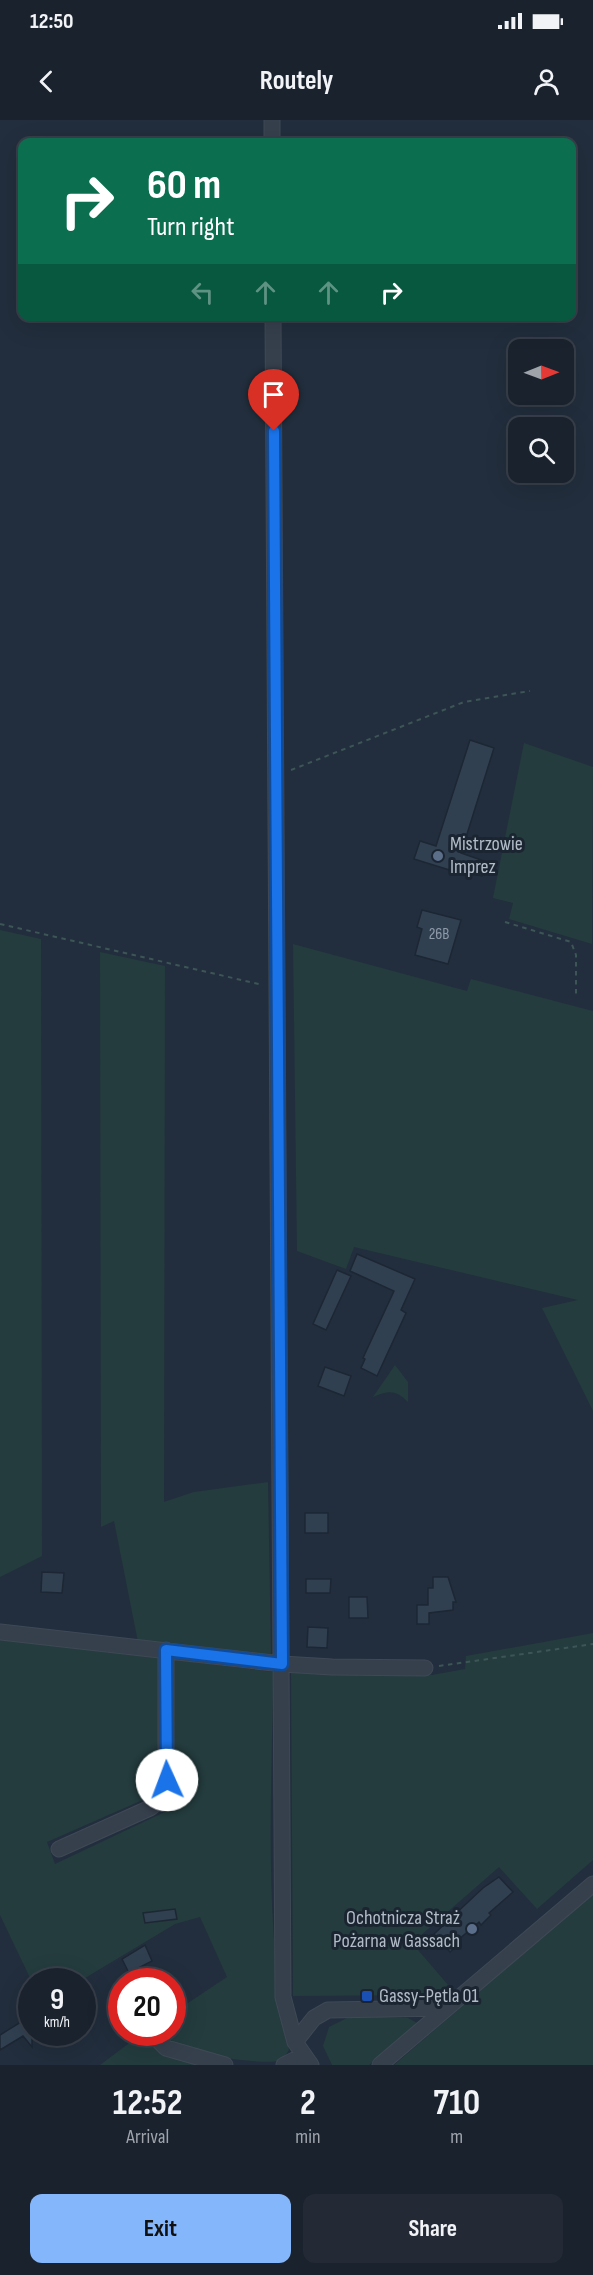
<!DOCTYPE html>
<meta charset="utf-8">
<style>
body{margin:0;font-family:"Sofia Sans Condensed",sans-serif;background:#232a36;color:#f1f3f6;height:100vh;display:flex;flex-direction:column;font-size:22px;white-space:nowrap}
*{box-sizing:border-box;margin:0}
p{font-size:20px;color:#9fa4aa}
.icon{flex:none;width:33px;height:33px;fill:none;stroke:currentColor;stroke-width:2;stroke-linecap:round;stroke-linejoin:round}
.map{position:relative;height:1945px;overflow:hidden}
.drawer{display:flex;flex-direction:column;background:#1a222e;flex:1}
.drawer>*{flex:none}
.top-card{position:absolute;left:18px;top:18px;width:558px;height:183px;border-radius:12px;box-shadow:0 6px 24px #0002,0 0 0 2px #383f4a;background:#0b6e4f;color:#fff;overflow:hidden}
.needle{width:39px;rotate:89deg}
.fabs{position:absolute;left:508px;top:219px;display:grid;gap:12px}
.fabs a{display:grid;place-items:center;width:66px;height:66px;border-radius:12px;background:#1a222e;box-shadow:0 6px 24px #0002,0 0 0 2px #383f4a;font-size:30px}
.speed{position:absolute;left:18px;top:1848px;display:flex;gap:12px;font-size:30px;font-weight:700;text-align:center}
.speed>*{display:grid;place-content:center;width:78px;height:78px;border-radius:50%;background:#1a222e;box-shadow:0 6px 24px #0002,0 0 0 2px #383f4a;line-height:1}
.speed small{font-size:15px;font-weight:400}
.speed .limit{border:9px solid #d22;background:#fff;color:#111}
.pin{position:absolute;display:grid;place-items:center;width:51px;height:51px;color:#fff;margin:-62px -26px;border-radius:50% 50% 50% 0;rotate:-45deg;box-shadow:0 0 6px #0007}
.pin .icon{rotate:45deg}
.me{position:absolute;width:66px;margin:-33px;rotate:358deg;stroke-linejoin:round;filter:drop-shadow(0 0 4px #0008)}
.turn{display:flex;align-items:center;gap:21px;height:126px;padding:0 30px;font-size:27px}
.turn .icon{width:78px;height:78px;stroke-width:2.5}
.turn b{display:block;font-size:42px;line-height:51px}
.lanes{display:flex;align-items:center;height:57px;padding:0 30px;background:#0003;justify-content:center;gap:30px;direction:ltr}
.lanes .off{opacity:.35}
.eta{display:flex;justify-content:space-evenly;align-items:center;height:102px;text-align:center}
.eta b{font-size:36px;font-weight:700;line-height:42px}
.button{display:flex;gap:12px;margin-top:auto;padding:12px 30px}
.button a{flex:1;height:69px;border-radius:12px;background:#84b6fb;color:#111;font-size:24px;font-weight:700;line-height:69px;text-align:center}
.button a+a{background:#232a36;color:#f1f3f6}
.status{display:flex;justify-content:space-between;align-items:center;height:42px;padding:0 30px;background:#1a222e;direction:ltr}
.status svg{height:16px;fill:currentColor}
header{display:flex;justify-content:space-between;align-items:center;height:78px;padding:0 30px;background:#1a222e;font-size:27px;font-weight:700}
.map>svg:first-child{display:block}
.green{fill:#243c3e}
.building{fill:#314051;stroke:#1d2734;stroke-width:1.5}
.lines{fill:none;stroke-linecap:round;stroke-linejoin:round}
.minor-casing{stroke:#3f4956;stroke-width:17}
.path{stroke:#3d5556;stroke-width:2;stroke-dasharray:4.5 4.5;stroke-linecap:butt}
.minor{stroke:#36404d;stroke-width:15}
.route-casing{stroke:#114b97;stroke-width:15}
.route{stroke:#1a73e8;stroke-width:10}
.service-dot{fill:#5c6f8a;stroke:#1b2532;stroke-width:2}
.transit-dot{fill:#1a4fb4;stroke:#1b2532;stroke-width:2}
.labels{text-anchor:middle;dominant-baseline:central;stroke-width:6;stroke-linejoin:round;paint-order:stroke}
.number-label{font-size:16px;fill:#909ba9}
.poi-label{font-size:20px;fill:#b2bbc8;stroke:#1b2532;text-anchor:start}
</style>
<div class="status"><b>12:50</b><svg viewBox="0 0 49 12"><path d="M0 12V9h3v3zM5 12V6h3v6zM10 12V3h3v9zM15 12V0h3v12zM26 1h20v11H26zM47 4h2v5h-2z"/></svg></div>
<header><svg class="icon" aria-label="back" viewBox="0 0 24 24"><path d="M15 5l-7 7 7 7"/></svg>Routely<svg class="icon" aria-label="person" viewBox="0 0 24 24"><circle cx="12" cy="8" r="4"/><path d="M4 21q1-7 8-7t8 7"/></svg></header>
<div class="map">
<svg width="593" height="1945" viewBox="0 0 593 1945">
<rect width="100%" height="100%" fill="#222e3d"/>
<path class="green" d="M 524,623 L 593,647 L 592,824 L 509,799 L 513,783 L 493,778 Z
M 0,810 L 41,819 L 42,1436 L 0,1457 Z
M 293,824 L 467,871 L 471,859 L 593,891 L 593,1291 L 542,1188 L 578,1180 L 354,1127 L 346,1149 L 297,1131 Z
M 100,832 L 165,846 L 164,1382 L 194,1372 L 268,1362 L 271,1535 L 138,1522 L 114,1401 L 101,1407 Z
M 395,1245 L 408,1262 L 408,1282 C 396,1270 389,1270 373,1277 Z
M 593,1513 L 593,1740 L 537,1789 L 499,1747 L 412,1823 L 449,1866 L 444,1872 L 425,1875 L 293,1876 L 291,1553 L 300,1547 L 432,1555 L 465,1549 L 466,1536 Z
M 0,1520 L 159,1538 L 162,1659 L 154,1675 L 47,1722 L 55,1744 L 173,1688 L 170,1539 L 273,1552 C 272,1677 263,1807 289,1930 C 287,1933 283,1939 280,1941 C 257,1945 171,1933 156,1913 L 172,1912 L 173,1893 L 227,1857 L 200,1797 L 175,1804 L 80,1861 L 32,1862 L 0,1795 Z
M 593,1773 L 593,1945 L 394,1945 Z
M 380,1897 L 408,1898 L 419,1904 L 369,1945 L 332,1945 L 323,1926 L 329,1907 L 347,1898 Z
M 144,1912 L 206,1945 L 100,1945 Z"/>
<path class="building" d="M 470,620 L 494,628 L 461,733 L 487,742 L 482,756 L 458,748 L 456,752 L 414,739 L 420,721 L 436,726 Z
M 422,790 L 461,800 L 448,844 L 415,835 L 422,809 L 417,807 Z
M 357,1134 L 415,1159 L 401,1190 L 406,1193 L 377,1256 L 361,1248 L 365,1239 L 363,1238 L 394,1171 L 350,1151 Z
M 337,1150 L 351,1156 L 326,1210 L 313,1204 Z
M 325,1247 L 351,1256 L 344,1276 L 318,1266 Z
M 305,1393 L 328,1393 L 328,1413 L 305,1413 Z
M 42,1452 L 64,1453 L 62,1473 L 41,1472 Z
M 433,1457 L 448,1457 L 456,1482 L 453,1482 L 453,1490 L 429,1493 L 429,1504 L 417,1504 L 417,1485 L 428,1485 L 428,1468 L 433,1468 Z
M 306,1459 L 331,1459 L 330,1473 L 306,1473 Z
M 349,1477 L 367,1477 L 368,1498 L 349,1498 Z
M 308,1507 L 328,1508 L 327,1528 L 307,1527 Z
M 499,1757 L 513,1772 L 489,1793 L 491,1795 L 481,1805 L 479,1802 L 457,1821 L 459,1824 L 450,1832 L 434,1814 L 483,1768 Z
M 175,1789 L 177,1799 L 145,1803 L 143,1793 Z
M 145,1825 L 152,1841 L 129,1853 L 122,1839 Z
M 32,1895 L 32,1927 L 23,1916 L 0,1930 L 0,1915 Z"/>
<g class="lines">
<g class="minor-casing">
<path id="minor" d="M 272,0 L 272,22
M 273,196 L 283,1877 L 295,1922 L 311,1945
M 0,1512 L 282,1544 L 332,1547 L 425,1548
M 59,1729 L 150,1688 L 158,1682 L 166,1671 L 166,1530
M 150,1912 L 166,1928 L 225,1945
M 295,1922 L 314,1898 L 328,1890 L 447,1888
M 284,1945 L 304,1935
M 380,1945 L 593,1764"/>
</g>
<path class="path" d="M 291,650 L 464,582 L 530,571
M 505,802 L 571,822 L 576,835 L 576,877
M 0,804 L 263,865
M 439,1546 L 593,1524"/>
<use href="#minor" class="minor"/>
</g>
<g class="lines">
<g class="route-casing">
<path id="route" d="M 167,1660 L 166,1530 L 282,1544 L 274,311"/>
</g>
<use href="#route" class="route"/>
</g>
<g class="service-dot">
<circle cx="438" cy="736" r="6"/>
<circle cx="472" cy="1809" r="6"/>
</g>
<rect class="transit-dot" x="361" y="1870" width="12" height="12" rx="3"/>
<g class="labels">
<g class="number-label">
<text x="439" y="814">26B</text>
</g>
<g class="poi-label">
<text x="450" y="724">Mistrzowie<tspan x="450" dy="23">Imprez</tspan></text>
<text x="460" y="1798" text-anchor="end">Ochotnicza Straż<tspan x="460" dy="23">Pożarna w Gassach</tspan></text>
<text x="379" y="1876">Gassy-Pętla 01</text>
</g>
</g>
</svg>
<div class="fabs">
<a><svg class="needle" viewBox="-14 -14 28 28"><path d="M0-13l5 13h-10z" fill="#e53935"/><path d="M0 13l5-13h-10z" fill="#9fa4aa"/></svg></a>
<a><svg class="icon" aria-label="search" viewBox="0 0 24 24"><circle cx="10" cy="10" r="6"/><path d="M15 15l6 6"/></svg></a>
</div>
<div class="speed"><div>9<small>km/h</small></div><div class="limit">20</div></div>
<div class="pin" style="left:274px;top:311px;background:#d93025"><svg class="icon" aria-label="arrive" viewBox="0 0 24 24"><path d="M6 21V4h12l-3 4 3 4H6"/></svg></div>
<svg class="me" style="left:167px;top:1660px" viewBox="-20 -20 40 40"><circle r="19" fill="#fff"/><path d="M0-13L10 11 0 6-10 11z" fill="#1a73e8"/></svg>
<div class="top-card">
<div class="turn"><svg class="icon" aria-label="right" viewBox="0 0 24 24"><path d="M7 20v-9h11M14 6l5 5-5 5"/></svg><div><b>60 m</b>Turn right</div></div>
<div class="lanes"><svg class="icon off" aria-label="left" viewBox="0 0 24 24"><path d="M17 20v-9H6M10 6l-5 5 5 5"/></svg><svg class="icon off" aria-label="ahead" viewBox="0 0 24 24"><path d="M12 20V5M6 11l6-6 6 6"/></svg><svg class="icon off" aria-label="ahead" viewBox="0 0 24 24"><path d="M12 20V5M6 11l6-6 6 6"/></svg><svg class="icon" aria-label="right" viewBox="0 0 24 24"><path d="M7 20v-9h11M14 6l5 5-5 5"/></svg></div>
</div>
</div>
<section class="drawer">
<div class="eta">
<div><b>12:52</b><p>Arrival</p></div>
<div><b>2</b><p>min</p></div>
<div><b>710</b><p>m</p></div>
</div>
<div class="button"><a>Exit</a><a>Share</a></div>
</section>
